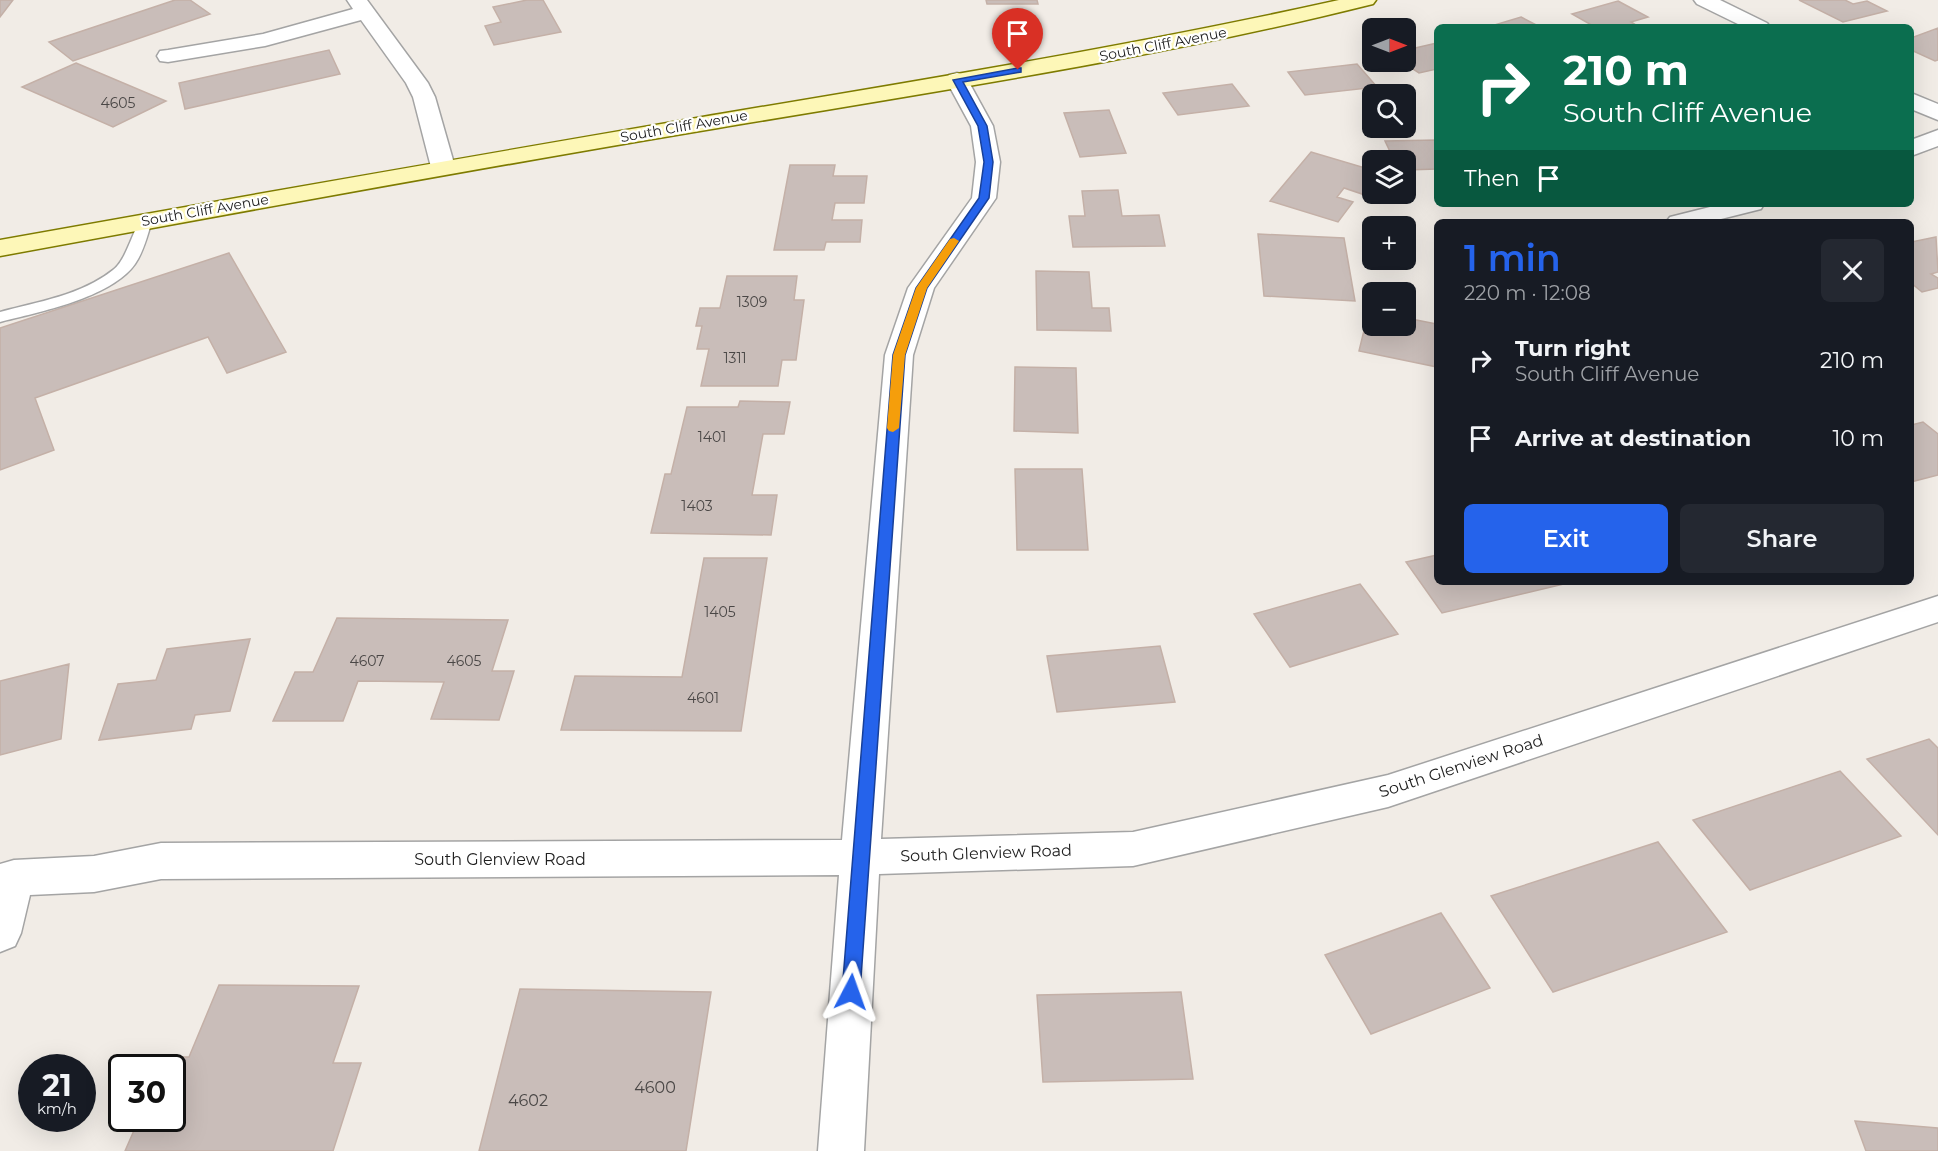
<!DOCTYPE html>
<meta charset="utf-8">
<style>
body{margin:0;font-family:Montserrat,sans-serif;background:#242831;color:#f1f3f6;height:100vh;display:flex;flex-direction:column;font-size:22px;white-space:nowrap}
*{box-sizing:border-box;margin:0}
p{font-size:20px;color:#9ea1a6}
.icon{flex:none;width:33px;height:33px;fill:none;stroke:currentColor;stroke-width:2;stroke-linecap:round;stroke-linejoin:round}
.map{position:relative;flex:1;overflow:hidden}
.details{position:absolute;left:1434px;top:219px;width:480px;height:366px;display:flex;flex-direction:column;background:#171b24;border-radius:9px;box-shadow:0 6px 24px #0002}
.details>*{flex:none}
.guide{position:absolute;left:1434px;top:24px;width:480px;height:183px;border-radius:9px;box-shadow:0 6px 24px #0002;background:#0b6e4f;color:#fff;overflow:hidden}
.needle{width:39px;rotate:90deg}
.fabs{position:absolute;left:1362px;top:18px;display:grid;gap:12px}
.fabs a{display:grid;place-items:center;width:54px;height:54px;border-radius:9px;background:#171b24;box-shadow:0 6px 24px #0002;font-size:30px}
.speed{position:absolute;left:18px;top:1054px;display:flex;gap:12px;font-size:30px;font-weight:700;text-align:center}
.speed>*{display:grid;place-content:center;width:78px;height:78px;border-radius:50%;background:#171b24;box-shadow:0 6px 24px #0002;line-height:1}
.speed small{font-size:15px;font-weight:400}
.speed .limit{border:3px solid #111;border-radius:9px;background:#fff;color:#111}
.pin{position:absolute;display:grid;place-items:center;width:51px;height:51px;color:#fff;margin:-62px -26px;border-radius:50% 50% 50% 0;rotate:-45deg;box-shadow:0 0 6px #0007}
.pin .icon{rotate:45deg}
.me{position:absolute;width:66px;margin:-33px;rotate:4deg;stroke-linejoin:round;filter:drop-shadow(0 0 4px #0008)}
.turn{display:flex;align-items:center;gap:21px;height:126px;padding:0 30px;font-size:27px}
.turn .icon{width:78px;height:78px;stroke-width:2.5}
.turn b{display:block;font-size:42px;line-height:51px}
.then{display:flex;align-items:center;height:57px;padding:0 30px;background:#0003;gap:12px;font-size:22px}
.round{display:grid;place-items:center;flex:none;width:63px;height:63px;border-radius:9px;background:#242831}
.headline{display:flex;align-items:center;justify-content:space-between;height:102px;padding:0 30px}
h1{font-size:36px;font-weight:600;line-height:45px;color:#2563eb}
.primary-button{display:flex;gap:12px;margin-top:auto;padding:12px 30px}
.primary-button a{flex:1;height:69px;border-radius:9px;background:#2563eb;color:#fff;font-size:24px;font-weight:600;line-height:69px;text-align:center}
.primary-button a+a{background:#242831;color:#f1f3f6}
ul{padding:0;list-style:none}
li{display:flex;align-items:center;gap:18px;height:78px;padding:0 30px}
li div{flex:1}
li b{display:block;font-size:22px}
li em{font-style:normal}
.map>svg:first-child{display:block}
.building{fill:#c9bdb9;stroke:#c4b0a7;stroke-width:1.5}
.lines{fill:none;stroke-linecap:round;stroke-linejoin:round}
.service-casing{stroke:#a4a4a4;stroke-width:3}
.minor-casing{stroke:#a4a4a4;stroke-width:3}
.secondary-casing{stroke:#7e7b00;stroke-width:3}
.service{fill:#fff;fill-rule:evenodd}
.minor{fill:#fff;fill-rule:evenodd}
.secondary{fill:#fdf7b8;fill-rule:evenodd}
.route{fill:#2563eb;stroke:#184099;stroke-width:1.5}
.slow{fill:#f59e0b}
.labels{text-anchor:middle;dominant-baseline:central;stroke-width:4.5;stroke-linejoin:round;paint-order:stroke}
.far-street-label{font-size:14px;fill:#202020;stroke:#fff}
.number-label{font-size:14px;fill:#4a4746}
.street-label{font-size:16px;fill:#202020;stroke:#fff}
.near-number-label{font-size:16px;fill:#4a4746}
</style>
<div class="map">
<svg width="1938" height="1151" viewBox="0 0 1938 1151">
<rect width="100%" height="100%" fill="#f1ece6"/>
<path class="building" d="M 0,0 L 13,0 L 0,17 Z
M 175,0 L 190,0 L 210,14 L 73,61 L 49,42 Z
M 527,0 L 543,0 L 561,32 L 494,45 L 485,26 L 501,22 L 493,7 Z
M 986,0 L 1037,0 L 1038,4 L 987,4 Z
M 1799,0 L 1845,0 L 1853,4 L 1867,1 L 1887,11 L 1843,22 Z
M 1618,1 L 1648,17 L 1631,22 L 1639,27 L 1595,27 L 1572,14 Z
M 1521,17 L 1540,27 L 1488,27 Z
M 1938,28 L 1938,60 L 1935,61 L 1911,50 L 1911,38 Z
M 1437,43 L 1437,69 L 1419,73 L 1402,62 L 1406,62 L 1406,50 Z
M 329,50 L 340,74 L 185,109 L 179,83 Z
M 76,63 L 166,101 L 113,127 L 22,87 Z
M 1357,64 L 1377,87 L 1305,95 L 1288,72 Z
M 1232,84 L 1249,106 L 1178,115 L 1163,93 Z
M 1109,110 L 1126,153 L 1080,157 L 1064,113 Z
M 1437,140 L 1437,169 L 1406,170 L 1406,160 L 1394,160 L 1385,141 Z
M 1311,152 L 1372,170 L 1372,181 L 1362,194 L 1344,188 L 1337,197 L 1353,202 L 1338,222 L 1270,201 Z
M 790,165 L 835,165 L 833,176 L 867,176 L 864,203 L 835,203 L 832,220 L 862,220 L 860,242 L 826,242 L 824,250 L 774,250 Z
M 1118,190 L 1122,216 L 1159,215 L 1165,246 L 1073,247 L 1069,216 L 1085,216 L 1082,191 Z
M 1258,234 L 1344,238 L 1355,301 L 1264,296 Z
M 1936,237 L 1938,272 L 1931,274 L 1938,278 L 1938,288 L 1922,292 L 1911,283 L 1911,242 Z
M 229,253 L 286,352 L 227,373 L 208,337 L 35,398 L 54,450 L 0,470 L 0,328 Z
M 1036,271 L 1089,272 L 1092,308 L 1109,308 L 1111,331 L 1037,330 Z
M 727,276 L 797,276 L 794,300 L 804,300 L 796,360 L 782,360 L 778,386 L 701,386 L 709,349 L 697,349 L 702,326 L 696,326 L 700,308 L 720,308 Z
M 1369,310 L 1372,311 L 1372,326 L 1406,326 L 1406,318 L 1437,324 L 1437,367 L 1359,351 Z
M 1015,367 L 1076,368 L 1078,433 L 1014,431 Z
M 740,401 L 790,402 L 784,434 L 763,434 L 752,495 L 777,495 L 771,535 L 651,533 L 665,474 L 671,474 L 687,407 L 738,407 Z
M 1923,422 L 1938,434 L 1938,475 L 1911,482 L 1911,425 Z
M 1015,469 L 1082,469 L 1088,550 L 1017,550 Z
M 1437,555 L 1437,582 L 1572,582 L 1442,613 L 1406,562 Z
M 704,558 L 767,558 L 741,731 L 561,730 L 575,676 L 682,677 Z
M 1360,584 L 1398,634 L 1290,667 L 1254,614 Z
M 337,618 L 508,620 L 492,671 L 514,671 L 499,720 L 431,719 L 444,682 L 358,681 L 343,721 L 273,721 L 295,672 L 313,672 Z
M 250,639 L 230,711 L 195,715 L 191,729 L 99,740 L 118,684 L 156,680 L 167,649 Z
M 1160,646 L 1175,702 L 1057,712 L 1047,656 Z
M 69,664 L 61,739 L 0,755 L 0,681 Z
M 1929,739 L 1938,748 L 1938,835 L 1867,759 Z
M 1840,771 L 1901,836 L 1750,890 L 1693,820 Z
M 1658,842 L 1727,932 L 1553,992 L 1491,896 Z
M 1441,913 L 1490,988 L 1371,1034 L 1325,955 Z
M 219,985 L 359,986 L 333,1063 L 361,1063 L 333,1151 L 125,1151 L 139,1119 L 172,1119 L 172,1068 L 160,1068 L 165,1057 L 189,1057 Z
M 520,989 L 711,992 L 686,1151 L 479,1151 Z
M 1181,992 L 1193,1079 L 1043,1082 L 1037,995 Z
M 1855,1121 L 1938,1128 L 1938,1151 L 1866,1151 Z"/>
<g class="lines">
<g class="service-casing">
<path id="service" d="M 145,217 L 152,221 C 147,236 144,251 135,264 C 111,298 39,312 0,322 L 0,312 C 37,302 82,295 113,270 C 129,258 135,219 145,217 Z"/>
</g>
<g class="minor-casing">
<path id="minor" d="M 347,0 L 367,0 L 428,83 L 435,97 L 455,167 L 451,172 L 443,174 L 435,172 L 431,167 L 413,97 L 406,83 L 361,20 L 265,46 L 168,62 L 160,61 L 157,56 L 160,51 L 168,50 L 263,34 L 353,9 Z
M 1694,0 L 1720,0 L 1767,23 L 1770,27 L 1744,27 L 1697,4 Z
M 957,73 L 965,75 L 993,126 L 1000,162 L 996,198 L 934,288 L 913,355 L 881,839 L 1133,832 L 1388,775 L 1938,596 L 1938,622 L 1388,807 L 1133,866 L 879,874 L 864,1151 L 818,1151 L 839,875 L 161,879 L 94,892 L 30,895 L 21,933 L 15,946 L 0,952 L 0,864 L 14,860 L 94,856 L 161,843 L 842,840 L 885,355 L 908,288 L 972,198 L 976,162 L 971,126 L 946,80 L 949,75 Z
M 1911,93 L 1938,104 L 1938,120 L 1911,109 Z
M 1938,130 L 1938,146 L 1911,156 L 1911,140 Z
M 1722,204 L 1764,204 L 1761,209 L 1709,222 L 1666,222 L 1670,217 Z"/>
</g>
<g class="secondary-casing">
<path id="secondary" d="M 1339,0 L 1376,0 L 1373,4 C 1158,58 937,91 718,128 C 478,168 239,212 0,256 L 0,240 C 224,200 449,160 673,122 C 896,84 1119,49 1339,0 Z"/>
</g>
<use href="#service" class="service"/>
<use href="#minor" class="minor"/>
<use href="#secondary" class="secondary"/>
</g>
<path class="route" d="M 1018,68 L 1021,68 L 1021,72 L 963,82 L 987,126 L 993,162 L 989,198 L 927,288 L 905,355 L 860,992 L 857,998 L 851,1001 L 845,998 L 842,992 L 893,355 L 916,288 L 979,198 L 984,162 L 978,126 L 953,80 Z"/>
<path class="slow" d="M 954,238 L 959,241 L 927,288 L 905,355 L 899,428 L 893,432 L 889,431 L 887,428 L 893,355 L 916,288 L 950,239 Z"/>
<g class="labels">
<g class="far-street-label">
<text transform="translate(1163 44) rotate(-11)">South Cliff Avenue</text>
<text transform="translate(684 126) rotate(-10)">South Cliff Avenue</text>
<text transform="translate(205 210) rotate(-10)">South Cliff Avenue</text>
</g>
<g class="number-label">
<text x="118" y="103">4605</text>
<text x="752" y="302">1309</text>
<text x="735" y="358">1311</text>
<text x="712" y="437">1401</text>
<text x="697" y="506">1403</text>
<text x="720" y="612">1405</text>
<text x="367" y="661">4607</text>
<text x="464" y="661">4605</text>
<text x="703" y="698">4601</text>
</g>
<g class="street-label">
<text transform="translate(1461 766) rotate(-18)">South Glenview Road</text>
<text transform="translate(986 853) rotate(-2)">South Glenview Road</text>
<text x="500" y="859">South Glenview Road</text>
</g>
<g class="near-number-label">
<text x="655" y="1087">4600</text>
<text x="528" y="1100">4602</text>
</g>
</g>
</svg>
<div class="fabs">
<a><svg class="needle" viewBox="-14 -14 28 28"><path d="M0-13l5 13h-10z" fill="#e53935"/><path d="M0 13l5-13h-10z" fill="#9ea1a6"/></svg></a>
<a><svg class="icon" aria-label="search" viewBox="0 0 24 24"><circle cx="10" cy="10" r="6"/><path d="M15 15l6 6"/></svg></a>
<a><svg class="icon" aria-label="layers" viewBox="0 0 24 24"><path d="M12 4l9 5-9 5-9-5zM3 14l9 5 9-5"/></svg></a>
<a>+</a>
<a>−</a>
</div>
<div class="speed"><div>21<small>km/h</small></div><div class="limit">30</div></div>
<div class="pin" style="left:1018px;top:70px;background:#d93025"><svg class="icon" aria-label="arrive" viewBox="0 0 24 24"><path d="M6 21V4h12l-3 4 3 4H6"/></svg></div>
<svg class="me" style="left:851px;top:992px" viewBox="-20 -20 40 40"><path d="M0-17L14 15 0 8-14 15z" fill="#2563eb" stroke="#fff" stroke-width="4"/></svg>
<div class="guide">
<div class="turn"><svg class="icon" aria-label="right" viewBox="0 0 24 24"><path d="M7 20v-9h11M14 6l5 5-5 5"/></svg><div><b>210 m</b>South Cliff Avenue</div></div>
<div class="then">Then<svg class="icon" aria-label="arrive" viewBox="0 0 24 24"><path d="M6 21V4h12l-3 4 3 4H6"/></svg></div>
</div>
<section class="details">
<div class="headline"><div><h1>1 min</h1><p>220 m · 12:08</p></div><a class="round"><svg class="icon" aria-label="close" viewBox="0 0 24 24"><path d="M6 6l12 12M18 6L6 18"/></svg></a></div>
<ul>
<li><svg class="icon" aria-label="right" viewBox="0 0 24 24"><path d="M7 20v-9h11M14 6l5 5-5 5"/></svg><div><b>Turn right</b><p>South Cliff Avenue</p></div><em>210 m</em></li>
<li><svg class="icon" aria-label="arrive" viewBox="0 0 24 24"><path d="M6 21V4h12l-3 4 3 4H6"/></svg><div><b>Arrive at destination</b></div><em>10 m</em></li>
</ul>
<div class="primary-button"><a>Exit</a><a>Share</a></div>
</section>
</div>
